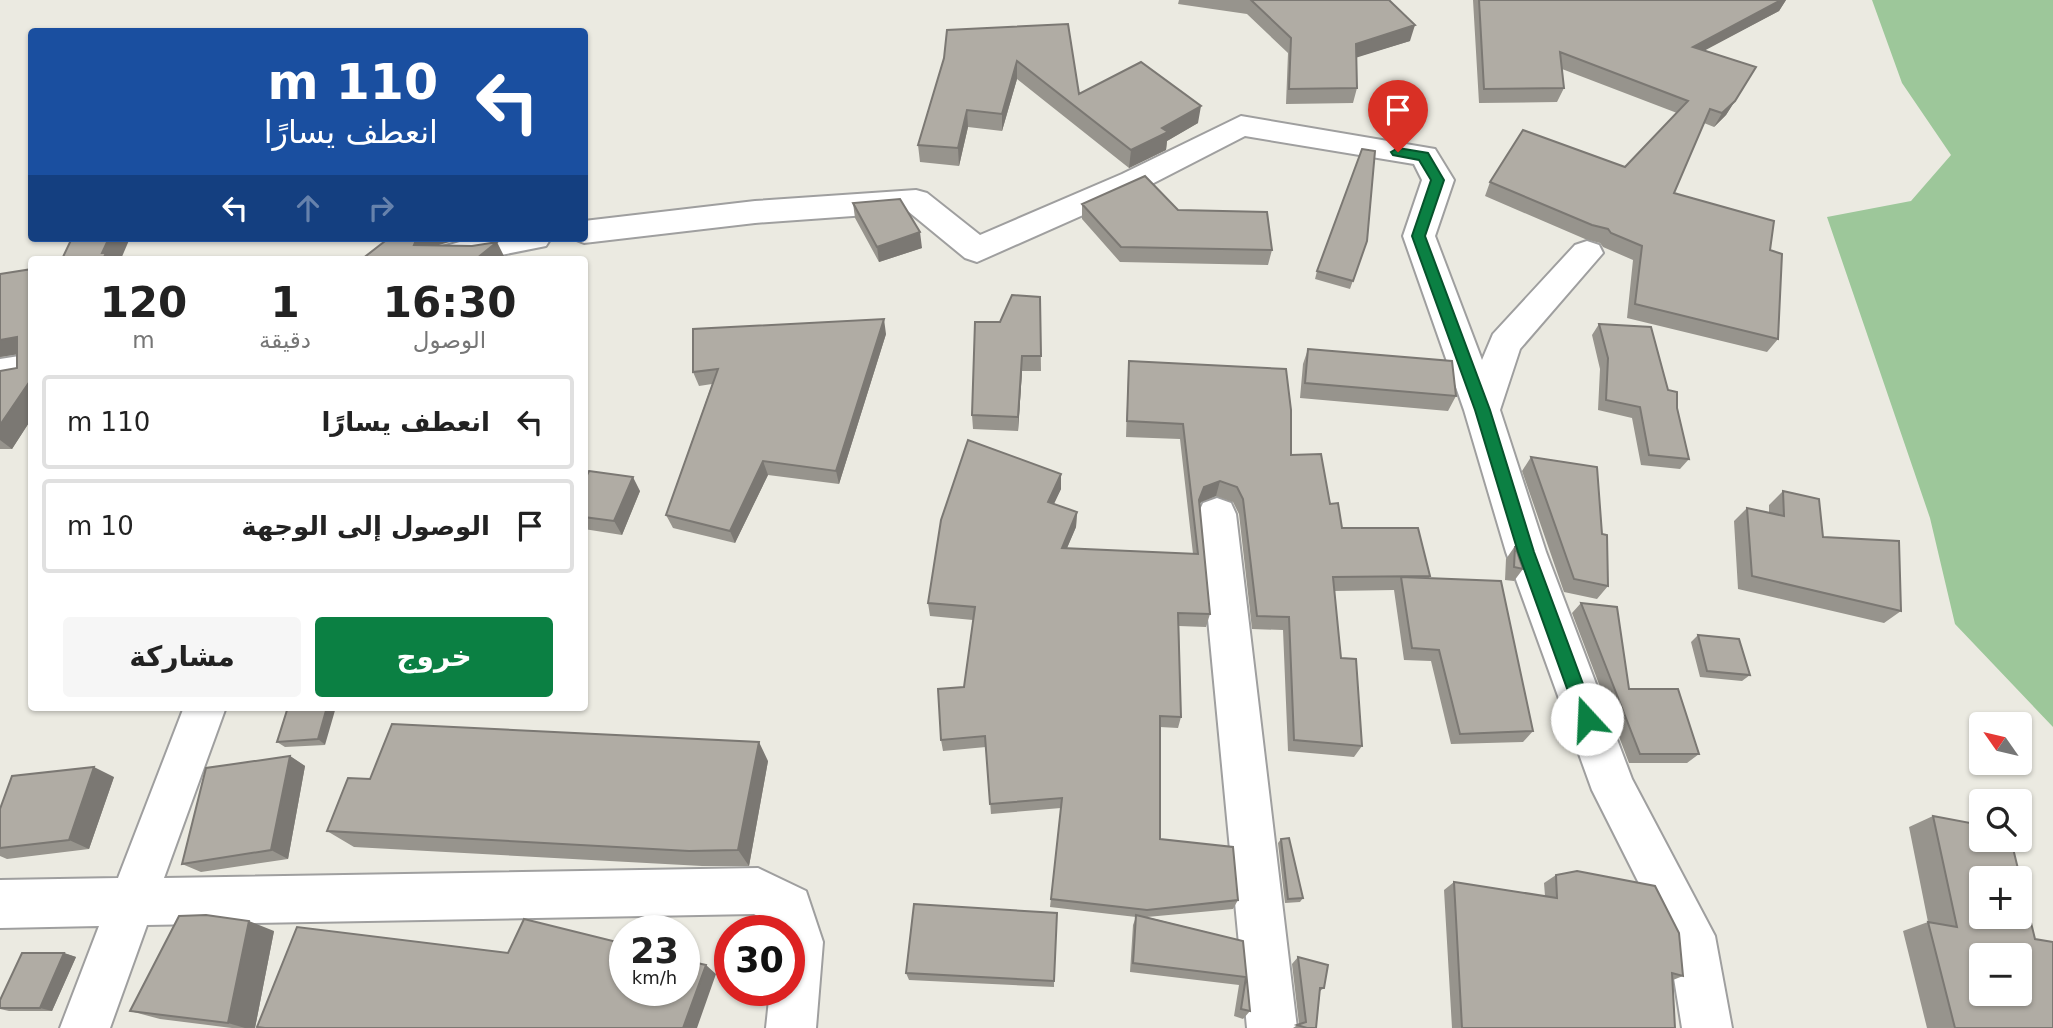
<!DOCTYPE html>
<html lang="ar">
<meta charset="utf-8">
<style>
body{margin:0;font-family:"DejaVu Sans","Noto Naskh Arabic",sans-serif;background:#f6f6f6;color:#222;direction:rtl;height:100vh;display:flex;flex-direction:column;font-size:26px;white-space:nowrap}
*{box-sizing:border-box;margin:0}
p{font-size:23px;color:#767676}
.icon{flex:none;width:38px;height:38px;fill:none;stroke:currentColor;stroke-width:2;stroke-linecap:round;stroke-linejoin:round}
.map{position:relative;flex:1;overflow:hidden;direction:ltr}
.details{position:absolute;left:28px;top:256px;width:560px;height:455px;display:flex;flex-direction:column;background:#fff;border-radius:7px;box-shadow:0 2px 5px #0004;direction:rtl}
.details>*{flex:none}
.banner{position:absolute;left:28px;top:28px;width:560px;height:214px;border-radius:7px;box-shadow:0 2px 5px #0004;direction:rtl;background:#1a4fa0;color:#fff;overflow:hidden}
.needle{width:46px;rotate:304deg}
.buttons{position:absolute;left:1969px;top:712px;display:grid;gap:14px}
.buttons a{display:grid;place-items:center;width:63px;height:63px;border-radius:7px;background:#fff;box-shadow:0 2px 5px #0004;font-size:35px}
.speed{position:absolute;left:609px;top:915px;display:flex;gap:14px;font-size:35px;font-weight:700;text-align:center}
.speed>*{display:grid;place-content:center;width:91px;height:91px;border-radius:50%;background:#fff;box-shadow:0 2px 5px #0004;line-height:1}
.speed small{font-size:18px;font-weight:400}
.speed .limit{border:10px solid #d22;background:#fff;color:#111}
.pin{position:absolute;display:grid;place-items:center;width:60px;height:60px;color:#fff;margin:-72px -30px;border-radius:50% 50% 50% 0;rotate:-45deg;box-shadow:0 0 7px #0007}
.pin .icon{rotate:45deg}
.me{position:absolute;width:77px;margin:-38px;rotate:340deg;stroke-linejoin:round;filter:drop-shadow(0 0 5px #0008)}
.turn{display:flex;align-items:center;gap:24px;height:147px;padding:0 35px;font-size:32px}
.turn .icon{width:91px;height:91px;stroke-width:2.5}
.turn b{display:block;font-size:49px;line-height:60px}
.lanes{display:flex;align-items:center;height:66px;padding:0 35px;background:#0003;justify-content:center;gap:35px;direction:ltr}
.lanes .off{opacity:.35}
.eta{display:flex;justify-content:space-evenly;align-items:center;height:119px;text-align:center}
.eta b{font-size:42px;font-weight:700;line-height:49px}
.action{display:flex;gap:14px;margin-top:auto;padding:14px 35px}
.action a{flex:1;height:80px;border-radius:7px;background:#0b8043;color:#fff;font-size:28px;font-weight:700;line-height:80px;text-align:center}
.action a+a{background:#f6f6f6;color:#222}
ul{padding:0;list-style:none}
li{display:flex;align-items:center;gap:21px;height:94px;margin:0 14px 10px;padding:0 21px;border:4px solid #e0e0e0;border-radius:7px}
li div{flex:1}
li b{display:block;font-size:26px}
li em{font-style:normal}
.map>svg:first-child{display:block}
.forest{fill:#9dc79a}
.lines{fill:none;stroke-linecap:round;stroke-linejoin:round}
.minor-casing{stroke:#9f9f9f;stroke-width:4}
.minor{fill:#fff;fill-rule:evenodd}
.wall{fill:#97948d}
.shaded-wall{fill:#7b7873}
.building{fill:#b0aca4;stroke:#7b7873;stroke-width:2;fill-rule:evenodd}
.route{fill:#0b8043;stroke:#07532c;stroke-width:2}
</style>
<div class="map">
<svg width="2053" height="1028" viewBox="0 0 2053 1028">
<rect width="100%" height="100%" fill="#ebeae1"/>
<path class="forest" d="M 1872,0 L 2053,0 L 2053,727 L 1955,624 L 1930,518 L 1827,217 L 1911,201 L 1951,155 L 1902,83 Z"/>
<g class="lines">
<g class="minor-casing">
<path id="minor" d="M 1241,116 L 1435,149 L 1454,180 L 1435,236 L 1482,360 L 1493,334 L 1575,245 L 1587,241 L 1599,245 L 1603,253 L 1520,349 L 1500,410 L 1546,552 L 1632,779 L 1715,936 L 1732,1028 L 1682,1028 L 1668,941 L 1592,790 L 1506,552 L 1464,410 L 1403,236 L 1422,180 L 1414,164 L 1245,136 L 1144,188 L 977,262 L 965,258 L 909,212 L 755,223 L 584,243 L 571,238 L 584,238 L 584,221 L 755,201 L 916,190 L 927,193 L 980,235 L 1122,174 Z
M 473,238 L 551,238 L 546,246 L 481,259 L 425,259 L 429,251 Z
M 32,354 L 32,381 L 0,387 L 0,359 Z
M 1217,498 L 1231,503 L 1236,514 L 1297,1028 L 1247,1028 L 1198,514 L 1203,503 Z
M 184,707 L 226,707 L 164,878 L 758,868 L 806,891 L 823,942 L 816,1028 L 766,1028 L 770,990 L 789,990 L 789,931 L 772,931 L 770,923 L 754,914 L 147,925 L 110,1028 L 60,1028 L 99,926 L 0,928 L 0,880 L 118,878 Z"/>
</g>
<use href="#minor" class="minor"/>
</g>
<path class="wall" d="M 1179,0 L 1389,0 L 1410,41 L 1356,57 L 1357,88 L 1353,103 L 1286,104 L 1288,53 L 1247,14 L 1178,4 Z
M 1473,0 L 1786,0 L 1779,11 L 1704,50 L 1756,67 L 1726,115 L 1714,127 L 1704,123 L 1674,193 L 1770,250 L 1778,339 L 1767,352 L 1627,318 L 1633,260 L 1603,247 L 1600,243 L 1585,239 L 1485,196 L 1490,182 L 1625,167 L 1677,113 L 1562,69 L 1564,88 L 1557,102 L 1479,103 Z
M 1068,24 L 1079,94 L 1198,123 L 1167,141 L 1166,150 L 1129,168 L 1017,79 L 1002,131 L 968,127 L 959,166 L 920,162 L 918,145 L 944,58 Z
M 853,203 L 922,248 L 879,262 L 855,218 Z
M 1082,204 L 1178,210 L 1272,250 L 1268,265 L 1120,262 L 1082,219 Z
M 1367,241 L 1350,289 L 1315,279 L 1317,271 Z
M 32,269 L 32,418 L 12,449 L 0,449 L 0,371 L 17,368 L 17,354 L 0,357 Z
M 1040,297 L 1041,371 L 1022,371 L 1018,431 L 973,429 L 972,415 L 1000,322 Z
M 1599,324 L 1668,390 L 1677,408 L 1689,459 L 1680,469 L 1641,465 L 1632,418 L 1598,410 L 1600,369 L 1592,335 Z
M 886,334 L 839,484 L 768,475 L 735,543 L 673,528 L 666,515 L 712,384 L 699,386 L 693,372 Z
M 1308,349 L 1456,396 L 1448,411 L 1300,398 L 1303,364 Z
M 1129,361 L 1291,455 L 1330,504 L 1342,528 L 1430,576 L 1429,578 L 1533,731 L 1523,742 L 1451,744 L 1431,661 L 1404,660 L 1394,590 L 1334,591 L 1341,658 L 1362,746 L 1354,757 L 1288,751 L 1283,630 L 1252,629 L 1239,514 L 1233,502 L 1216,496 L 1201,502 L 1199,505 L 1210,614 L 1206,627 L 1179,626 L 1181,717 L 1178,728 L 1160,727 L 1160,839 L 1238,900 L 1233,909 L 1147,917 L 1243,941 L 1250,1011 L 1243,1019 L 1234,1016 L 1239,985 L 1130,972 L 1133,925 L 1136,917 L 1050,907 L 1061,808 L 991,814 L 986,747 L 943,751 L 941,740 L 964,687 L 973,620 L 930,616 L 928,603 L 1061,474 L 1061,489 L 1053,504 L 1077,512 L 1076,527 L 1067,548 L 1193,554 L 1180,439 L 1126,437 L 1128,376 Z
M 1531,457 L 1608,586 L 1597,599 L 1564,592 L 1522,471 Z
M 584,481 L 640,491 L 622,535 L 584,529 Z
M 1783,491 L 1823,537 L 1901,611 L 1884,623 L 1738,589 L 1734,521 L 1747,508 L 1769,513 L 1769,505 Z
M 1515,546 L 1523,569 L 1514,581 L 1505,580 L 1506,559 Z
M 1581,603 L 1629,689 L 1699,754 L 1687,763 L 1629,763 L 1572,613 Z
M 1698,635 L 1750,675 L 1742,681 L 1700,677 L 1691,642 Z
M 288,707 L 325,745 L 285,747 L 277,742 Z
M 290,756 L 305,766 L 288,859 L 201,872 L 182,864 Z
M 768,761 L 749,866 L 702,866 L 354,847 L 327,831 L 370,779 Z
M 114,777 L 89,849 L 7,859 L 0,856 L 0,809 Z
M 1933,816 L 2035,939 L 2053,1028 L 1927,1028 L 1903,931 L 1928,922 L 1909,827 Z
M 1281,839 L 1303,898 L 1300,902 L 1285,903 L 1278,843 Z
M 1556,875 L 1683,976 L 1673,980 L 1675,1028 L 1452,1028 L 1444,890 L 1454,882 L 1545,896 L 1544,883 Z
M 274,931 L 255,1028 L 232,1028 L 160,1019 L 130,1011 Z
M 64,953 L 76,957 L 52,1011 L 9,1011 L 0,1009 Z
M 1298,957 L 1324,988 L 1320,991 L 1316,1028 L 1293,1028 L 1299,1024 L 1292,964 Z
M 906,973 L 1054,981 L 1054,987 L 909,980 Z"/>
<path class="shaded-wall" d="M 1781,0 L 1786,0 L 1779,11 L 1685,61 L 1693,47 Z
M 1415,25 L 1410,41 L 1352,59 L 1356,44 Z
M 1017,61 L 1017,79 L 1002,131 L 1002,114 Z
M 1735,101 L 1726,115 L 1714,127 L 1722,113 Z
M 1201,106 L 1198,123 L 1167,141 L 1166,150 L 1129,168 L 1131,150 L 1162,128 Z
M 967,110 L 968,127 L 959,166 L 958,148 Z
M 920,232 L 922,248 L 879,262 L 877,247 Z
M 109,238 L 130,238 L 121,259 L 103,259 L 102,253 Z
M 417,238 L 464,238 L 428,248 L 414,245 Z
M 497,242 L 505,258 L 504,259 L 476,259 Z
M 884,319 L 886,334 L 839,484 L 836,471 Z
M 17,337 L 32,352 L 0,357 L 0,340 Z
M 1022,356 L 1022,371 L 1018,431 L 1018,417 Z
M 32,378 L 32,418 L 12,449 L 0,440 L 0,425 Z
M 763,461 L 768,475 L 735,543 L 730,531 Z
M 1061,474 L 1061,489 L 1048,517 L 1048,502 Z
M 633,477 L 640,491 L 622,535 L 614,521 Z
M 1220,481 L 1216,496 L 1201,502 L 1195,514 L 1199,500 L 1204,487 Z
M 1077,512 L 1076,527 L 1061,562 L 1062,548 Z
M 327,707 L 336,707 L 325,745 L 318,739 Z
M 759,742 L 768,761 L 749,866 L 738,850 Z
M 290,756 L 305,766 L 288,859 L 271,850 Z
M 94,767 L 114,777 L 89,849 L 69,840 Z
M 249,921 L 274,931 L 255,1028 L 245,1028 L 228,1023 Z
M 64,953 L 76,957 L 52,1011 L 40,1008 Z
M 706,965 L 716,974 L 697,1028 L 683,1028 Z"/>
<path class="building" d="M 1251,0 L 1389,0 L 1415,25 L 1356,44 L 1357,88 L 1289,89 L 1291,38 Z
M 1479,0 L 1781,0 L 1693,47 L 1756,67 L 1735,101 L 1722,113 L 1710,109 L 1674,193 L 1774,221 L 1770,250 L 1782,254 L 1778,339 L 1635,304 L 1642,246 L 1611,233 L 1608,229 L 1592,225 L 1490,182 L 1523,130 L 1625,167 L 1688,101 L 1560,52 L 1564,88 L 1484,89 Z
M 1068,24 L 1079,94 L 1141,62 L 1201,106 L 1162,128 L 1168,132 L 1131,150 L 1017,61 L 1002,114 L 967,110 L 958,148 L 918,145 L 944,58 L 947,30 Z
M 1362,149 L 1375,151 L 1367,241 L 1353,281 L 1317,271 Z
M 1145,176 L 1178,210 L 1267,212 L 1272,250 L 1121,247 L 1082,204 Z
M 900,199 L 920,232 L 877,247 L 853,203 Z
M 72,238 L 109,238 L 102,253 L 106,253 L 103,259 L 62,259 Z
M 389,238 L 417,238 L 414,245 L 472,246 L 497,242 L 476,259 L 362,259 Z
M 32,269 L 32,378 L 0,425 L 0,371 L 17,368 L 17,337 L 0,340 L 0,274 Z
M 1012,295 L 1040,297 L 1041,356 L 1022,356 L 1018,417 L 972,415 L 975,322 L 1000,322 Z
M 884,319 L 836,471 L 763,461 L 730,531 L 666,515 L 718,369 L 693,372 L 693,329 Z
M 1599,324 L 1651,327 L 1668,390 L 1677,392 L 1677,408 L 1689,459 L 1649,455 L 1640,407 L 1606,400 L 1608,358 Z
M 1308,349 L 1452,361 L 1456,396 L 1305,383 Z
M 1129,361 L 1286,369 L 1291,410 L 1291,455 L 1321,454 L 1330,504 L 1338,503 L 1342,528 L 1418,528 L 1430,576 L 1333,577 L 1341,658 L 1356,659 L 1362,746 L 1294,740 L 1289,617 L 1257,616 L 1243,499 L 1237,487 L 1220,481 L 1204,487 L 1199,500 L 1210,614 L 1178,613 L 1181,717 L 1160,716 L 1160,839 L 1233,847 L 1238,900 L 1147,910 L 1051,899 L 1062,798 L 990,804 L 985,736 L 941,740 L 938,689 L 964,687 L 975,607 L 928,603 L 941,520 L 968,440 L 1061,474 L 1048,502 L 1077,512 L 1062,548 L 1198,554 L 1183,424 L 1127,421 Z
M 1531,457 L 1597,467 L 1602,534 L 1607,535 L 1608,586 L 1574,579 Z
M 589,471 L 633,477 L 614,521 L 584,517 L 584,481 Z
M 1783,491 L 1819,499 L 1823,537 L 1899,541 L 1901,611 L 1752,576 L 1747,508 L 1784,516 Z
M 1515,546 L 1523,569 L 1514,567 Z
M 1401,577 L 1501,581 L 1533,731 L 1460,734 L 1439,650 L 1412,648 Z
M 1581,603 L 1617,607 L 1629,689 L 1678,689 L 1699,754 L 1640,754 Z
M 1698,635 L 1739,639 L 1750,675 L 1707,671 Z
M 288,707 L 327,707 L 318,739 L 277,742 Z
M 392,724 L 759,742 L 738,850 L 689,851 L 327,831 L 348,778 L 370,779 Z
M 290,756 L 271,850 L 182,864 L 206,768 Z
M 94,767 L 69,840 L 0,848 L 0,809 L 12,776 Z
M 1933,816 L 1981,825 L 1981,840 L 2011,840 L 2035,939 L 2053,942 L 2053,1028 L 1955,1028 L 1928,922 L 1957,927 ZM 1981,878 L 2020,878 L 2020,917 L 1981,917 ZM 1981,956 L 2020,956 L 2020,994 L 1981,994 Z
M 1289,838 L 1303,898 L 1288,899 L 1281,839 Z
M 1577,871 L 1655,886 L 1679,933 L 1683,976 L 1672,973 L 1675,1028 L 1462,1028 L 1454,882 L 1557,898 L 1556,875 Z
M 914,904 L 1057,913 L 1054,981 L 906,973 Z
M 206,915 L 249,921 L 228,1023 L 130,1011 L 179,916 Z
M 1136,915 L 1243,941 L 1250,1011 L 1241,1009 L 1246,977 L 1133,963 Z
M 524,919 L 625,944 L 625,990 L 684,990 L 684,960 L 706,965 L 683,1028 L 265,1028 L 257,1027 L 297,927 L 508,953 Z
M 22,953 L 64,953 L 40,1008 L 0,1008 L 0,1000 Z
M 1298,957 L 1328,965 L 1324,988 L 1320,988 L 1316,1028 L 1307,1028 L 1297,1025 L 1306,1022 Z"/>
<path class="route" d="M 1398,148 L 1428,153 L 1444,180 L 1425,236 L 1490,410 L 1534,552 L 1596,719 L 1594,725 L 1587,727 L 1581,725 L 1578,719 L 1518,552 L 1475,410 L 1412,236 L 1431,180 L 1419,160 L 1393,155 L 1391,152 Z"/>
</svg>
<div class="buttons">
<a><svg class="needle" viewBox="-14 -14 28 28"><path d="M0-13l5 13h-10z" fill="#e53935"/><path d="M0 13l5-13h-10z" fill="#767676"/></svg></a>
<a><svg class="icon" aria-label="search" viewBox="0 0 24 24"><circle cx="10" cy="10" r="6"/><path d="M15 15l6 6"/></svg></a>
<a>+</a>
<a>−</a>
</div>
<div class="speed"><div>23<small>km/h</small></div><div class="limit">30</div></div>
<div class="pin" style="left:1398px;top:152px;background:#d93025"><svg class="icon" aria-label="arrive" viewBox="0 0 24 24"><path d="M6 21V4h12l-3 4 3 4H6"/></svg></div>
<svg class="me" style="left:1587px;top:719px" viewBox="-20 -20 40 40"><circle r="19" fill="#fff"/><path d="M0-13L10 11 0 6-10 11z" fill="#0b8043"/></svg>
<div class="banner">
<div class="turn"><svg class="icon" aria-label="left" viewBox="0 0 24 24"><path d="M17 20v-9H6M10 6l-5 5 5 5"/></svg><div><b>110 m</b>انعطف يسارًا</div></div>
<div class="lanes"><svg class="icon" aria-label="left" viewBox="0 0 24 24"><path d="M17 20v-9H6M10 6l-5 5 5 5"/></svg><svg class="icon off" aria-label="ahead" viewBox="0 0 24 24"><path d="M12 20V5M6 11l6-6 6 6"/></svg><svg class="icon off" aria-label="right" viewBox="0 0 24 24"><path d="M7 20v-9h11M14 6l5 5-5 5"/></svg></div>
</div>
<section class="details">
<div class="eta">
<div><b>16:30</b><p>الوصول</p></div>
<div><b>1</b><p>دقيقة</p></div>
<div><b>120</b><p>m</p></div>
</div>
<ul>
<li><svg class="icon" aria-label="left" viewBox="0 0 24 24"><path d="M17 20v-9H6M10 6l-5 5 5 5"/></svg><div><b>انعطف يسارًا</b></div><em>110 m</em></li>
<li><svg class="icon" aria-label="arrive" viewBox="0 0 24 24"><path d="M6 21V4h12l-3 4 3 4H6"/></svg><div><b>الوصول إلى الوجهة</b></div><em>10 m</em></li>
</ul>
<div class="action"><a>خروج</a><a>مشاركة</a></div>
</section>
</div>
